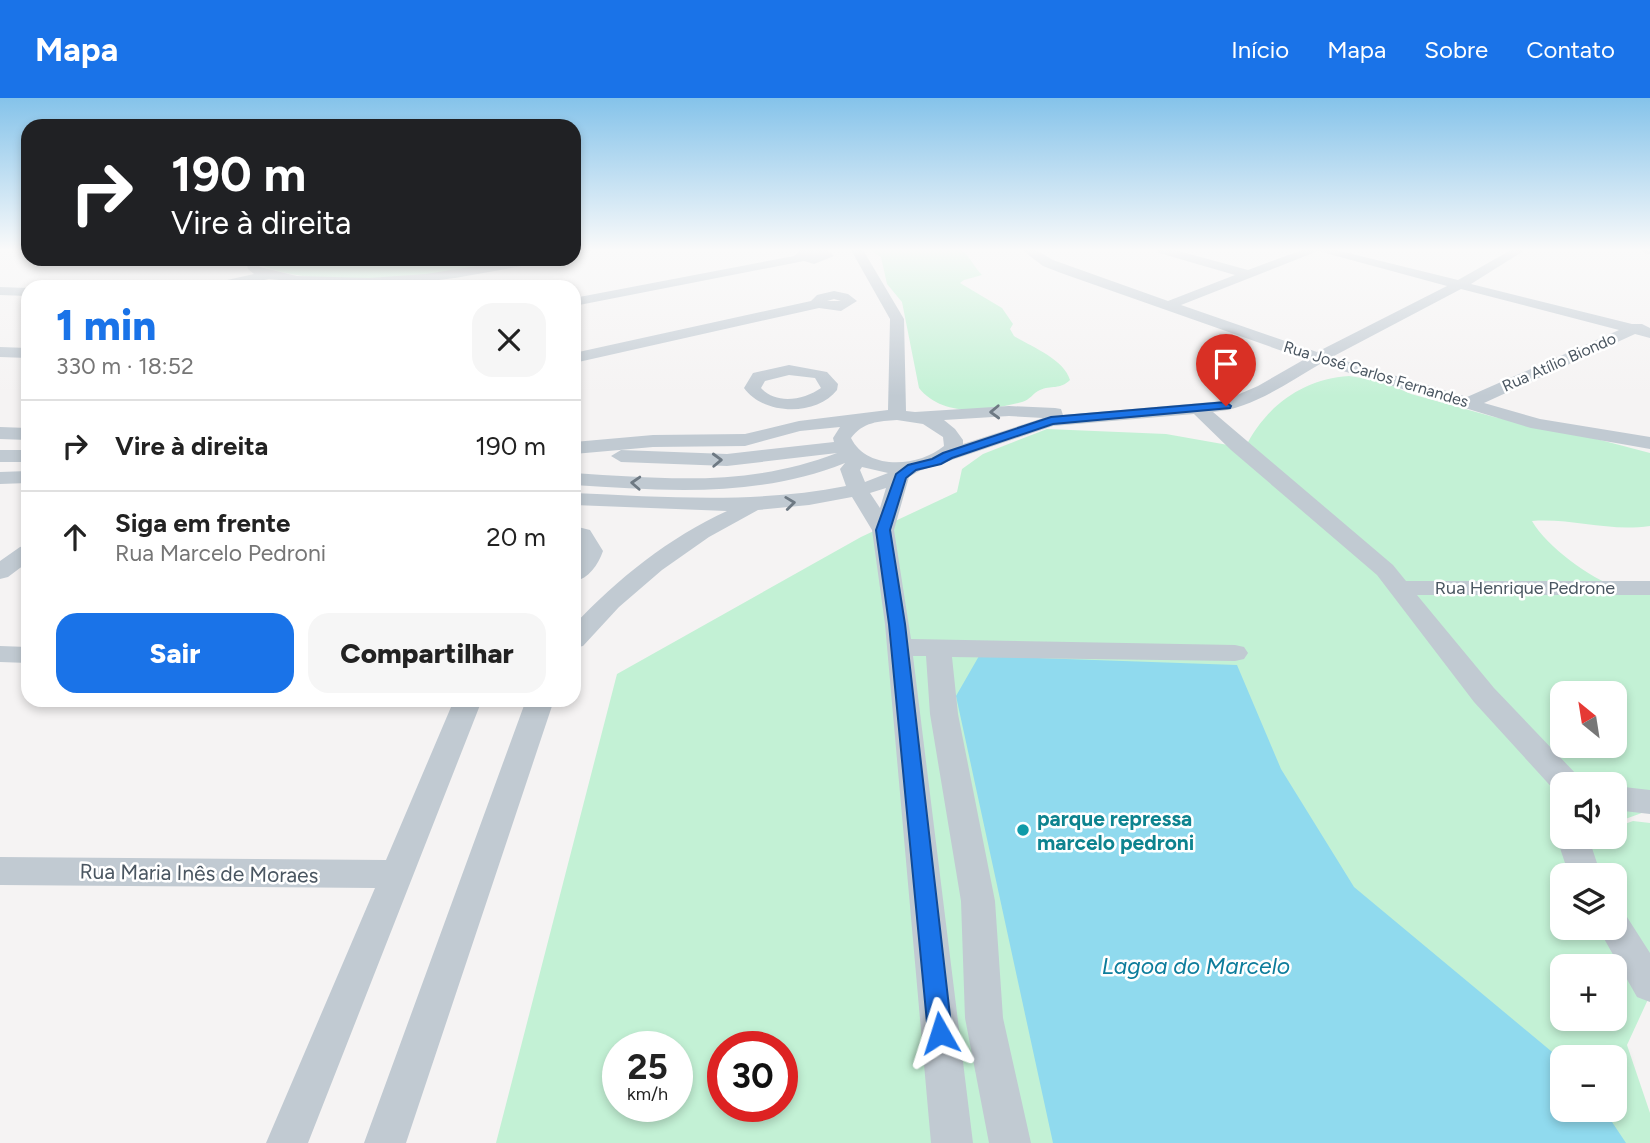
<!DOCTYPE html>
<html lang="pt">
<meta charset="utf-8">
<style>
body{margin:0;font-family:Figtree,sans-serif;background:#f6f6f6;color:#222;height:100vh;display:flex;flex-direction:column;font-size:26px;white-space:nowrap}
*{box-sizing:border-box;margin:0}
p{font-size:23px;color:#767676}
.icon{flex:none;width:38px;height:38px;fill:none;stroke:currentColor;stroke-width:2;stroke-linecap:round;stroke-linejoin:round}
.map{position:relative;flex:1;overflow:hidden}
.sheet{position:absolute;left:21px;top:182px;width:560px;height:427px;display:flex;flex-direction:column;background:#fff;border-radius:21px;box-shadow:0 4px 10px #0003}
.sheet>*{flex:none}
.guide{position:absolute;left:21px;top:21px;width:560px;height:147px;border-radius:21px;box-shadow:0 4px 10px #0003;background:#202124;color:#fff;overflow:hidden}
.needle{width:46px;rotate:330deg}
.fabs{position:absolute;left:1550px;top:583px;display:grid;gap:14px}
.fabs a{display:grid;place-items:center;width:77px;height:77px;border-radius:14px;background:#fff;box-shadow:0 4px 10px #0003;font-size:35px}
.speed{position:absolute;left:602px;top:933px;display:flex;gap:14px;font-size:35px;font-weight:700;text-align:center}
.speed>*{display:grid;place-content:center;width:91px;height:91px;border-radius:50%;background:#fff;box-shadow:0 4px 10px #0003;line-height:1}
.speed small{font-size:18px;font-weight:400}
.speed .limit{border:10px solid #d22;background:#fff;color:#111}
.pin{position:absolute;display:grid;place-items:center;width:60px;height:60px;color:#fff;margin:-72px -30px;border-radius:50% 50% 50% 0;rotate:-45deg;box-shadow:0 0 7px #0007}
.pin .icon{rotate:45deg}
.me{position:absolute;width:77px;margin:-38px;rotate:354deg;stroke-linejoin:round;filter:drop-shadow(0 0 5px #0008)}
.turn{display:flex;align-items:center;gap:24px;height:147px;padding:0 35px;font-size:32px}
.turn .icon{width:91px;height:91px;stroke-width:2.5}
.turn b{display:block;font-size:49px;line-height:60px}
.round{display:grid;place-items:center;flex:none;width:74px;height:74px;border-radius:21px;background:#f6f6f6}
.head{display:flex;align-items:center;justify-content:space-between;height:119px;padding:0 35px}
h1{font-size:42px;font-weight:800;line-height:52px;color:#1a73e8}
.button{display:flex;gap:14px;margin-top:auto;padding:14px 35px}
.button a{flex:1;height:80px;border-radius:21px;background:#1a73e8;color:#fff;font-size:28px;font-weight:800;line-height:80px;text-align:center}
.button a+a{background:#f6f6f6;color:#222}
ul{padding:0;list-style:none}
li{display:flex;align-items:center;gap:21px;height:91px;padding:0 35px;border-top:2px solid #e0e0e0}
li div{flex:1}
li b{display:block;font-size:26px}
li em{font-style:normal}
header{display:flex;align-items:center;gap:42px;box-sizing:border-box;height:98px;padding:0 35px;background:#1a73e8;color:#fff}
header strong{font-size:33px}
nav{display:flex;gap:38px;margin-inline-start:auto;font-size:24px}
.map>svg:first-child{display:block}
.green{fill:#c3f1d5;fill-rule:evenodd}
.water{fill:#90daee}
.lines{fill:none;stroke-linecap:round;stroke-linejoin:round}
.minor{fill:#c1cad2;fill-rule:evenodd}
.oneway{stroke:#6e7983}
.route{fill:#1a73e8;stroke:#114b97;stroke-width:2}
.culture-dot{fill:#0f9aa8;stroke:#fff;stroke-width:2.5}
.labels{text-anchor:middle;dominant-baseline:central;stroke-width:5;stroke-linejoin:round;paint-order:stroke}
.far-street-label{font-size:16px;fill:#4a5661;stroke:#fff}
.street-label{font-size:18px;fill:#4a5661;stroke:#fff}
.near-culture-label{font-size:21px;font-weight:bold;fill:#0d838f;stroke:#fff;text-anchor:start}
.near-street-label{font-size:21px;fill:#4a5661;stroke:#fff}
.near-water-label{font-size:23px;font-style:italic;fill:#0c7c9b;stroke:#fff}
</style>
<header>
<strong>Mapa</strong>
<nav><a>Início</a><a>Mapa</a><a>Sobre</a><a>Contato</a></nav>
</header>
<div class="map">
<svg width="1650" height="1045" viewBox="0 0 1650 1045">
<rect width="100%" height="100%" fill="#f5f3f3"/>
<path class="green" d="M 870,152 L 961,152 C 970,158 973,168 982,177 L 964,182 L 960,185 L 1002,210 L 1013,226 L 1010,231 L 1014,238 C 1032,249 1064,261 1070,282 C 1060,292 1051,287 1040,292 C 1033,295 1030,302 1022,304 C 988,313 943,320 919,290 L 902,204 L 887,186 L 881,159 Z
M 259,161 L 520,161 C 455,177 316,195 256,165 Z
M 1349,278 L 1381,283 L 1411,296 L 1494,319 L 1570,334 L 1650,355 L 1650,428 C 1607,434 1573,420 1532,423 C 1547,449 1590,480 1618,490 C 1627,494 1640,494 1650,496 L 1650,712 L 1617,724 L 1619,728 L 1633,723 L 1650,725 L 1650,897 L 1627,947 L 1650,1015 L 1650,1045 L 496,1045 L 617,576 L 861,439 L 957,394 L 962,371 L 983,356 L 1047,331 L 1166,336 L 1245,350 C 1265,309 1302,281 1349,278 ZM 1563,595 L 1615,595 L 1615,648 L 1563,648 ZM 1563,686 L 1615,686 L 1615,738 L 1563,738 ZM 1563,777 L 1615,777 L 1615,830 L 1563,830 ZM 1563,868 L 1615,868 L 1615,920 L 1563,920 ZM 618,948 L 677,948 L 677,1008 L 618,1008 ZM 723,948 L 782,948 L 782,1008 L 723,1008 ZM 1563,959 L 1615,959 L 1615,1012 L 1563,1012 Z"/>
<path class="water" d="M 979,558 L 1237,567 L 1281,671 L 1354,789 L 1563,963 L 1563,1012 L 1604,1012 L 1626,1045 L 1053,1045 L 956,598 Z"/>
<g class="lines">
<path class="minor" d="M 574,152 L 594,152 L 574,158 Z
M 800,152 L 827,152 L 834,158 L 814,166 L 804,163 L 574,208 L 574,200 L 794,158 Z
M 851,152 L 863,152 L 904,221 L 906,313 L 915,314 L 1009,308 L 1055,310 L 1061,311 L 1063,317 L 1223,303 L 1258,288 L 1305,261 L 1061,175 L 1043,168 L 1022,152 L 1036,152 L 1053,162 L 1168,203 L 1235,177 L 1159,155 L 1157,152 L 1175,152 L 1248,172 L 1302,152 L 1336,152 L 1458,182 L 1511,152 L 1525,152 L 1471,186 L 1632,226 L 1642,226 L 1650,230 L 1650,240 L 1635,236 L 1484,305 L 1540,321 L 1650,339 L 1650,351 L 1531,330 L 1320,266 C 1287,285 1252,311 1213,314 L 1393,467 L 1406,483 L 1650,483 L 1650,497 L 1417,497 L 1494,590 L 1578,678 L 1582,686 L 1563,686 L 1563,696 L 1556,694 L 1474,604 L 1377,477 L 1231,352 L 1194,316 L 1053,328 L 919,373 L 909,379 L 894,432 L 911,541 L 1235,547 L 1244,549 L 1248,555 L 1244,561 L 1235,563 L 952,559 L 958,616 L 995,803 L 1003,920 L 1031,1045 L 989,1045 L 965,920 L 961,803 L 930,616 L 926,558 L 913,558 L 973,1045 L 931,1045 L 885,526 L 872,432 L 852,399 L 809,407 L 758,412 L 709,439 L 662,472 L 619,509 L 583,548 L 574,550 L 574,527 C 617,481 670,439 727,413 L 574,407 L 574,395 C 665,399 756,406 846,388 L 840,371 L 845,365 C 757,400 667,393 574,387 L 574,375 C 666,381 749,389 837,355 L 727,368 L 621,364 L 611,358 L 621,352 L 727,356 L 834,344 L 833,340 L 840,329 L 800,333 L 745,348 L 653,349 L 574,356 L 574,344 L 653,337 L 745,336 L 799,323 L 888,312 L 890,221 ZM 1318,153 L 1447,188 L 1317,254 L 1181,207 ZM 1461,191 L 1619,232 L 1467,299 L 1332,259 ZM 1009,318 L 1043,320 L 963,346 L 963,342 L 955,331 L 944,322 ZM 897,322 L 923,326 L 943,339 L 944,348 C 919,369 867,373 851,340 C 863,324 879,323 897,322 ZM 862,369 L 888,375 L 865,384 L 860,372 ZM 886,390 L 880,410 L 870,395 Z
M 1642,152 L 1650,152 L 1650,156 L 1644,155 Z
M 245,161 L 257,161 L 260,169 L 297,178 L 369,180 L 426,176 L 519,161 L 545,161 L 539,165 L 455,180 L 398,187 L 341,188 L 269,181 L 232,189 L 207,189 L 209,186 L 254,176 L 248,171 Z
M 0,189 L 28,190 L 28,198 L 0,197 Z
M 834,193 L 848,196 L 857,203 L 841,213 L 819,210 L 574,265 L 574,255 L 811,203 L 817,197 ZM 834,201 L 841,203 L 827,203 Z
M 0,249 L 28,250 L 28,260 L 0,259 Z
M 789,267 L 827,274 L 838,286 L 837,292 C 816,319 763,317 744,290 L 753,275 ZM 789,277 L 815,280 L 821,290 C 804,302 776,307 761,290 L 765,283 Z
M 0,329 L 28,330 L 28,342 L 0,341 Z
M 0,352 L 28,352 L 28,364 L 0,364 Z
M 28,373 L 28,385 L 0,386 L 0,374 Z
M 574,428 L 590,432 L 603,453 C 598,467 589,480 574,484 L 574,464 L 581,453 L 574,442 Z
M 28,447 L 28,464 L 8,479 L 0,481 L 0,463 L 20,449 Z
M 0,548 L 28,549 L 28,565 L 0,564 Z
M 454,602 L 482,602 L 308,1045 L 266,1045 L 375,790 L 0,787 L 0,759 L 386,762 Z
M 526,602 L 554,602 L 406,1045 L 364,1045 Z
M 1615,688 L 1650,692 L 1650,716 L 1615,712 Z
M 1563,728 L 1563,738 L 1588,738 L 1601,777 L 1569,777 L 1556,738 Z
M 1615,815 L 1627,819 L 1650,855 L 1650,904 L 1637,899 L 1598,830 L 1615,830 Z"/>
</g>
<defs><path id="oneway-chevron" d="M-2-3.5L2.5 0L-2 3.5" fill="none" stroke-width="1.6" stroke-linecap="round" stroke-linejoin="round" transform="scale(1.75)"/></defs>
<g class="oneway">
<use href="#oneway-chevron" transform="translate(995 314) rotate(178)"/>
<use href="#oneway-chevron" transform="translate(717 362) rotate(-2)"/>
<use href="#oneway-chevron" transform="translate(636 385) rotate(-177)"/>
<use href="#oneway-chevron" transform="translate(790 405) rotate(-7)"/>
</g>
<linearGradient id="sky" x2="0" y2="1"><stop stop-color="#85c3ea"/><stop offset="0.51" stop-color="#fafafa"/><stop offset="1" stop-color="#fafafa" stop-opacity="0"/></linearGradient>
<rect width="1650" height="298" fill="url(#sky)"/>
<path class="route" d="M 1226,304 L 1231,308 L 1230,310 L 1053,326 L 952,360 L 941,366 L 916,372 L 906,380 L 890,432 L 905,526 L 952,935 L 949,943 L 940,947 L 931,943 L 928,935 L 889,526 L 876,432 L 896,376 L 908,367 L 932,361 L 943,355 L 1051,319 Z"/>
<circle class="culture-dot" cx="1023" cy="732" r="7"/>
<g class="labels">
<g class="far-street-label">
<text transform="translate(1559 264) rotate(-24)">Rua Atílio Biondo</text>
<text transform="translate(1376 276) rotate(17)">Rua José Carlos Fernandes</text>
</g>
<g class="street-label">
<text x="1525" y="490">Rua Henrique Pedrone</text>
</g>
<g class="near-culture-label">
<text x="1037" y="720">parque repressa<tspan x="1037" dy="24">marcelo pedroni</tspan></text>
</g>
<g class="near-street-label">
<text transform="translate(199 775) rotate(1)">Rua Maria Inês de Moraes</text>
</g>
<g class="near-water-label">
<text x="1196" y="868">Lagoa do Marcelo</text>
</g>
</g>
</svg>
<div class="fabs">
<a><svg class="needle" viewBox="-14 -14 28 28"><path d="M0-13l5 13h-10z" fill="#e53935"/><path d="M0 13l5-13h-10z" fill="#767676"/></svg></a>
<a><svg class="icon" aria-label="sound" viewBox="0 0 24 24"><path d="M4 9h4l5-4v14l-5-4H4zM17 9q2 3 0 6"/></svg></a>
<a><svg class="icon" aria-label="layers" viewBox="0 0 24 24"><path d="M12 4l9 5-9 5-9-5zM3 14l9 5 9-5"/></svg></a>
<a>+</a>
<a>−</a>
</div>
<div class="speed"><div>25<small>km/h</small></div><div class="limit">30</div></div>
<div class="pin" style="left:1226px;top:308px;background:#d93025"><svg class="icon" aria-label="arrive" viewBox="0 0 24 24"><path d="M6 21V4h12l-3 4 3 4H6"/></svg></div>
<svg class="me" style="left:940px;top:935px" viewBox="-20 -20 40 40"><path d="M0-17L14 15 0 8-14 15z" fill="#1a73e8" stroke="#fff" stroke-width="4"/></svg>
<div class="guide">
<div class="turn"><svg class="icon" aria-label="right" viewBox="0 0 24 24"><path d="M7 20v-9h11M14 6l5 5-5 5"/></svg><div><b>190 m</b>Vire à direita</div></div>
</div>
<section class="sheet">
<div class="head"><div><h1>1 min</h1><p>330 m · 18:52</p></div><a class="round"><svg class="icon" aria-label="close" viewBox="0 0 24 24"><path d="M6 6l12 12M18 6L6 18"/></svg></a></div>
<ul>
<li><svg class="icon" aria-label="right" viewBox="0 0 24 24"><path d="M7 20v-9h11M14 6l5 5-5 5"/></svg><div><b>Vire à direita</b></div><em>190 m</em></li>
<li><svg class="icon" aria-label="ahead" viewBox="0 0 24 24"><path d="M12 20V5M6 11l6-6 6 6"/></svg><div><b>Siga em frente</b><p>Rua Marcelo Pedroni</p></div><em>20 m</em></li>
</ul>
<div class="button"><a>Sair</a><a>Compartilhar</a></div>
</section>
</div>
